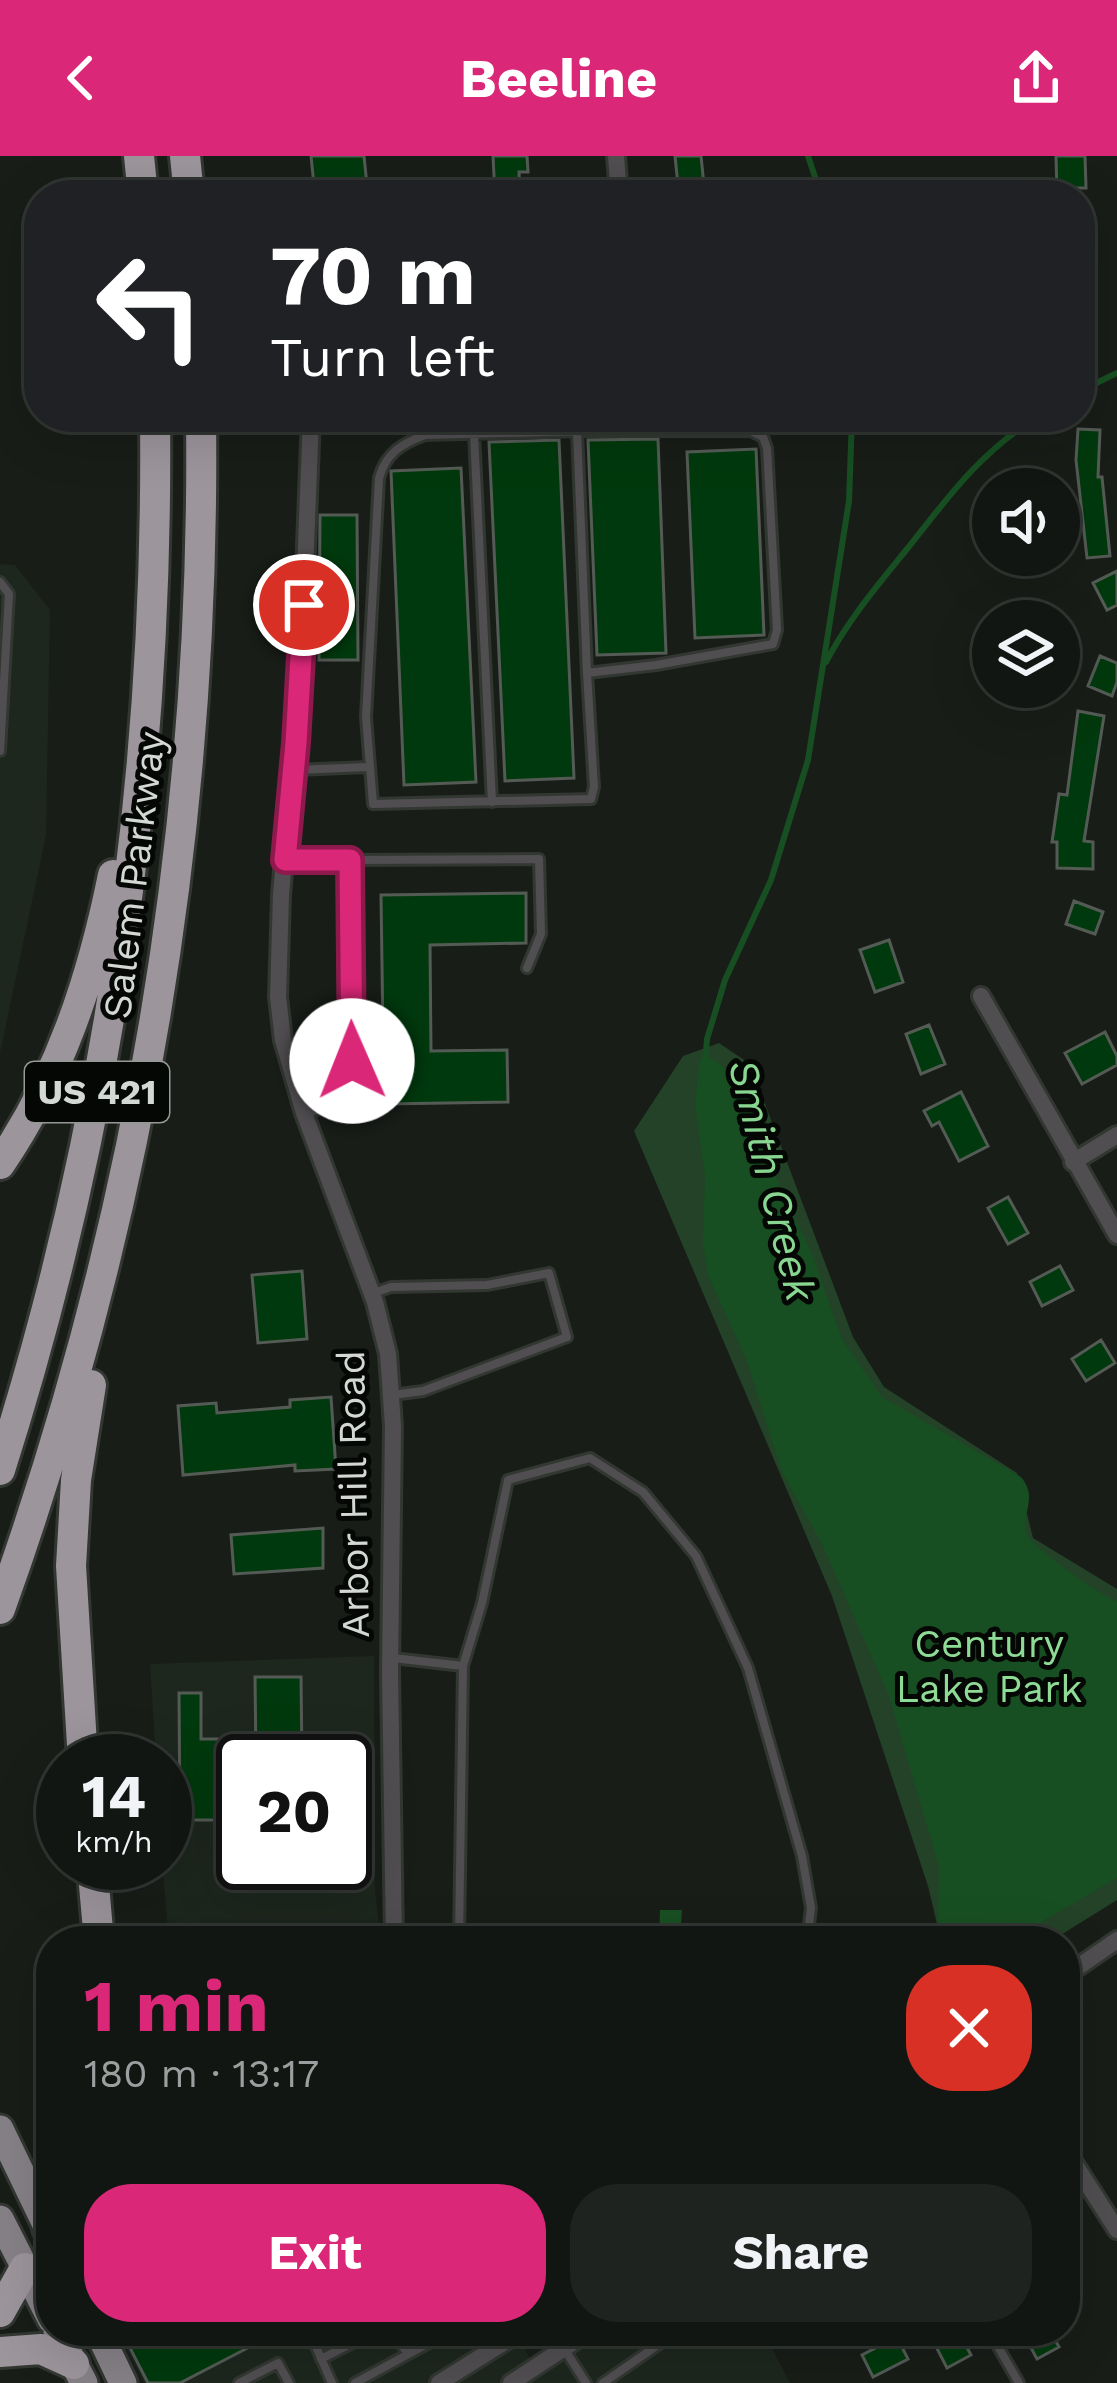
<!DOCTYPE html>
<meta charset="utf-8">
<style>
body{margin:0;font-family:"Work Sans",sans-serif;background:#1f2320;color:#f1f3f6;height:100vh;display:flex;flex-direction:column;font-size:45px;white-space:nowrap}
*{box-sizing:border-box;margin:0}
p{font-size:39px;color:#9c9f9f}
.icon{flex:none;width:66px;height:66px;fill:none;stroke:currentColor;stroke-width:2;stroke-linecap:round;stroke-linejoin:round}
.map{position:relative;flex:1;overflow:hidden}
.side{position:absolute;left:36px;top:1770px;width:1044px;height:420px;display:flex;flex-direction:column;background:#121612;border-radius:48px;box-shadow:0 12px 48px #0002,0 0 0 3px #313532}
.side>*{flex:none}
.top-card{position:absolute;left:24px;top:24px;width:1071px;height:252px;border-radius:48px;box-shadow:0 12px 48px #0002,0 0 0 3px #313532;background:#202124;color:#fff;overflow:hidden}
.fabs{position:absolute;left:972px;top:312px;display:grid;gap:24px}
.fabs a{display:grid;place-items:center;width:108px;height:108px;border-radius:50%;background:#121612;box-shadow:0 12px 48px #0002,0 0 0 3px #313532;font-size:60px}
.speed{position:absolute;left:36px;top:1578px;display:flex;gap:24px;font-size:60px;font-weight:700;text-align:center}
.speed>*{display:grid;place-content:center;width:156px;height:156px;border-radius:50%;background:#121612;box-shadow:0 12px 48px #0002,0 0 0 3px #313532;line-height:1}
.speed small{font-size:30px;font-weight:400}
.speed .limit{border:6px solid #111;border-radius:18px;background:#fff;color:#111}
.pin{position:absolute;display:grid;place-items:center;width:102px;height:102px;color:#fff;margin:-51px;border:6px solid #fff;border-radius:50%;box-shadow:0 3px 12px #0007}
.me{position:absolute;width:132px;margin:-66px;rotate:359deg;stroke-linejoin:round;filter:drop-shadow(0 0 9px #0008)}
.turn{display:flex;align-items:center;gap:42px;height:252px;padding:0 48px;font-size:54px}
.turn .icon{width:156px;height:156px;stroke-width:2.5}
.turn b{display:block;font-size:84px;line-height:102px}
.round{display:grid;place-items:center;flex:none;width:126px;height:126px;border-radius:48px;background:#1f2320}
.overview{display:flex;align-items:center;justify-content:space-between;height:204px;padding:0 48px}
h1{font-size:72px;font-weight:700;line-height:90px;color:#db2777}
.button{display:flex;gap:24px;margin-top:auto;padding:24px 48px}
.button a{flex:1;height:138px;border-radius:48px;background:#db2777;color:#fff;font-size:48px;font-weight:700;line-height:138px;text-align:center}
.button a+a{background:#1f2320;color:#f1f3f6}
header{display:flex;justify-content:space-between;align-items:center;height:156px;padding:0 48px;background:#db2777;color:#fff;font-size:54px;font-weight:700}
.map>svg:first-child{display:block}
.built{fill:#1d271e;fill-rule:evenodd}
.green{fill:#234227}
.water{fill:#184f22}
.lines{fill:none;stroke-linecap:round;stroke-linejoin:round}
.stream{stroke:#184f22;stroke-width:6}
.building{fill:#00390d;stroke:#545b55;stroke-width:3}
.service-casing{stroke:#323732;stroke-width:14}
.minor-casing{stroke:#323732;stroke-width:22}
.primary-casing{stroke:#323732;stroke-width:33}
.motorway-casing{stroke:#323732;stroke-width:36}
.service{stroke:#514e51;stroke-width:8}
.minor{stroke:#514e51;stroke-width:16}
.primary{stroke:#868187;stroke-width:27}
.motorway{stroke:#9c959c;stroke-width:30}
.route-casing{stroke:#8e194d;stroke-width:30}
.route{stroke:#db2777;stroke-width:21}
.labels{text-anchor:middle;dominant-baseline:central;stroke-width:10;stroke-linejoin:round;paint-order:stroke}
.shield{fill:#050705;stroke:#969996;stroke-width:3}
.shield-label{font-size:36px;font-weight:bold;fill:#d4d8d4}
.street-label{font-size:39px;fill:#d4d8d4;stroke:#050705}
.park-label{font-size:39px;fill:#8edb96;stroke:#050705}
.water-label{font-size:42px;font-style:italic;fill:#89d691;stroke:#050705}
</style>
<header><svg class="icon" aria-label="back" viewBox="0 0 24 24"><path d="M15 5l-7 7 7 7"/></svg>Beeline<svg class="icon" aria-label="share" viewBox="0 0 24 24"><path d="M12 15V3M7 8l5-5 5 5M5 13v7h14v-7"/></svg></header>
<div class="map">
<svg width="1117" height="2227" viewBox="0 0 1117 2227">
<rect width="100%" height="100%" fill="#181d18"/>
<path class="built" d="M 0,408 L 15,409 L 50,454 L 46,679 L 0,897 Z
M 374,1500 L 375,1735 L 381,1785 L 169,1785 L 162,1707 L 165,1605 L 156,1605 L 150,1508 ZM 243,1605 L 345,1605 L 345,1707 L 243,1707 Z
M 117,2175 L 516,2175 L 539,2220 L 607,2175 L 763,2175 L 790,2227 L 144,2227 Z"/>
<path class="green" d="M 719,887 L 750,908 L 853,1181 L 884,1231 L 1017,1317 L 1033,1382 L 1117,1433 L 1117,1744 L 1051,1785 L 941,1785 L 928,1730 L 832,1440 L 634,975 L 683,900 Z"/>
<path class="water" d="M 712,902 L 737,922 L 781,1033 L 812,1097 L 841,1182 L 882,1241 L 1021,1321 C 1038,1341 1022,1355 1026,1377 C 1028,1388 1102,1441 1117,1445 L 1117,1722 L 1008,1785 L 938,1785 L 939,1711 L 889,1540 L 821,1386 L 782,1316 L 747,1205 L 708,1119 L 703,1087 L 705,1020 L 695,948 L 700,904 Z
M 660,1754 L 682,1754 L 680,1785 L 659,1785 Z"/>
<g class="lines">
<path class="stream" d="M 808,0 L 821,39
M 1080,235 L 1117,217
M 826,506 C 848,464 877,430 907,393 C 950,339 977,300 1036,261
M 705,906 L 707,883 L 725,824 L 771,724 L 808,604 L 849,345 L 852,261"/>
</g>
<path class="building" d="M 311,0 L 364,0 L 368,39 L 315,39 Z
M 493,0 L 527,0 L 528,16 L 519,16 L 520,39 L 495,39 Z
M 675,0 L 701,0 L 705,39 L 679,39 Z
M 1056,0 L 1085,0 L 1086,32 L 1077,32 L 1077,39 L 1057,39 Z
M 1078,273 L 1100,274 L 1098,321 L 1102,321 L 1110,400 L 1087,402 L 1076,304 Z
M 658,283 L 666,497 L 597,499 L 588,284 Z
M 559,284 L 574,622 L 505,625 L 489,286 Z
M 756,293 L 764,479 L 695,482 L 687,296 Z
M 461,312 L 476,626 L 404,629 L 391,315 Z
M 320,359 L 357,359 L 358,504 L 319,504 Z
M 1117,415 L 1117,449 L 1107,454 L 1093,427 Z
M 1100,500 L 1117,507 L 1117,526 L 1112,540 L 1088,530 Z
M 1078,555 L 1104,560 L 1084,685 L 1093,686 L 1093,713 L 1057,712 L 1057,686 L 1052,686 L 1059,638 L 1067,639 Z
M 526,737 L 526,787 L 430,789 L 431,895 L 507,894 L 508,946 L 384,948 L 381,739 Z
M 1074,745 L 1103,756 L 1095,778 L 1066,768 Z
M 889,784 L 903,826 L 875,836 L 860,794 Z
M 929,869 L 945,908 L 921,918 L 906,878 Z
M 1105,876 L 1117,900 L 1117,909 L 1082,928 L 1065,897 Z
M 961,936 L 988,990 L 959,1005 L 939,966 L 932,970 L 924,955 Z
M 1008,1041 L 1028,1077 L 1008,1088 L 988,1052 Z
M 1060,1110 L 1073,1134 L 1042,1150 L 1030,1126 Z
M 302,1115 L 307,1183 L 258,1187 L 252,1119 Z
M 1101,1184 L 1115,1207 L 1086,1225 L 1072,1203 Z
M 331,1241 L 336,1313 L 295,1315 L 295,1309 L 183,1319 L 178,1250 L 216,1247 L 217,1257 L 290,1251 L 290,1244 Z
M 323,1372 L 323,1412 L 234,1418 L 231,1379 Z
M 255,1521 L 301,1521 L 302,1605 L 256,1605 Z
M 179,1537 L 201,1537 L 201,1583 L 226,1583 L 226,1617 L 243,1617 L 243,1664 L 180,1664 Z
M 163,2175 L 255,2175 L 261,2185 L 180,2227 L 148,2227 L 130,2192 Z
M 928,2175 L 958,2175 L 971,2199 L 947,2212 Z
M 1022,2175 L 1050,2175 L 1059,2191 L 1037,2203 Z
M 897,2181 L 908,2203 L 873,2221 L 862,2199 Z"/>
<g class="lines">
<g class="service-casing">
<path id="service" d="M 577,275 L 587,517
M 584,275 L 751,275 L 763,281 L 767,292 L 777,474 L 773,488 L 656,509 L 587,517 L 594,631 L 591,643 L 373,648 L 366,561 L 379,322 C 386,297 401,288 425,279 Z
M 474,278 L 492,646
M 0,426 L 9,438 L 0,595
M 295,614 L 368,611
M 285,704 L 349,704 L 352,945 L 305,957
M 349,704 L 539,703 L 541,778 L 527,812
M 374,1137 L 391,1131 L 487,1129 L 549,1117 L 567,1181 L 423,1235 L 392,1239
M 393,1502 L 463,1510
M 459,1785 L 463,1510 L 482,1447 L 508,1324 L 590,1302 L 643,1336 L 696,1400 L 748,1512 L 802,1700 L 811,1752 L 807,1785
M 309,2175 L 332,2227
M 392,2175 L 408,2198
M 989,2175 L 1019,2227
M 565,2194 L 586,2227
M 321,2203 L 376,2175
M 239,2227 L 278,2207 L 289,2227
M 355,2227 L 451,2175
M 603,2227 L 678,2175"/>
</g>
<g class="minor-casing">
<path id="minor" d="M 616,0 L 619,39
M 311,261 L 302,493 L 281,739 L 278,841 L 283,884 L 304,957 L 375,1146 L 388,1198 L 393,1270 L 390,1514 L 394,1785
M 981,840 L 1117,1079
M 1073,1006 L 1117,979
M 1065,1820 L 1117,1784
M 1065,1993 L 1117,2074
M 543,2175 L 564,2193
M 439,2227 L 522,2175
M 511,2227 L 590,2175"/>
</g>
<g class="primary-casing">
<path id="primary" d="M 0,1973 L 51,2079
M 0,2063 L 51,2163
M 57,2175 L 84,2227
M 98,2175 L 123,2227"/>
</g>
<g class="motorway-casing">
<path id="motorway" d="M 139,0 L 143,39
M 185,0 L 189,39
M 0,1008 C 60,920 92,823 113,719
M 0,1314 C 109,972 159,620 155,261
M 0,1453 C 138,1069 206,670 201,261
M 83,1605 L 71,1410 L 76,1324 L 91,1229
M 92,1707 L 99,1785
M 48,2072 L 51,2063
M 0,2156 L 25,2112
M 0,2196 L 41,2193 L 74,2208"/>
</g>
<use href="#service" class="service"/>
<use href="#minor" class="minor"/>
<use href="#primary" class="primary"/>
<use href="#motorway" class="motorway"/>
</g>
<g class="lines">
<g class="route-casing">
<path id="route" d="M 304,449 L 296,587 L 285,704 L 350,704 L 352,905"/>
</g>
<use href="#route" class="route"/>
</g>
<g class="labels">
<rect class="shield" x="25" y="906" width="144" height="60" rx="9"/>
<g class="shield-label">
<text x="97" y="936">US 421</text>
</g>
<g class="street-label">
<text transform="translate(134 719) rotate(-83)">Salem Parkway</text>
<text transform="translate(353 1338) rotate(-91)">Arbor Hill Road</text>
</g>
<g class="park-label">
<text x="989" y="1487">Century<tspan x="989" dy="45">Lake Park</tspan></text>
</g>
<g class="water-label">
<text transform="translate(772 1024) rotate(76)">Smith Creek</text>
</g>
</g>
</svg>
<div class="fabs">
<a><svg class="icon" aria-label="sound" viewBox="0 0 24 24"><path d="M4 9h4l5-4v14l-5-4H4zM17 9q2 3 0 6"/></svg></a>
<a><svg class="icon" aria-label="layers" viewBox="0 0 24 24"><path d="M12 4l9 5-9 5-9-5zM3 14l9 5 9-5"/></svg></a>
</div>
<div class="speed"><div>14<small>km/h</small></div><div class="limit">20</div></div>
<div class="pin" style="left:304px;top:449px;background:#d93025"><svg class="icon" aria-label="arrive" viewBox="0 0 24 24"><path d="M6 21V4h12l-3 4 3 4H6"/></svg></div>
<svg class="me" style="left:352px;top:905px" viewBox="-20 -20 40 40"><circle r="19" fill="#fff"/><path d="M0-13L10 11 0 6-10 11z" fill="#db2777"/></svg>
<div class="top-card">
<div class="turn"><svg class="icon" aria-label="left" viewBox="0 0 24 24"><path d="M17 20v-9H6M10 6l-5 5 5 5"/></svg><div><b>70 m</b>Turn left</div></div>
</div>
<section class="side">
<div class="overview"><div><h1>1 min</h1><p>180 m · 13:17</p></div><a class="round" style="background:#d93025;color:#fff"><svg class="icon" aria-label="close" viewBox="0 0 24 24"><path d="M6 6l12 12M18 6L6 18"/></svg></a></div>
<div class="button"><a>Exit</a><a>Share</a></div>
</section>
</div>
